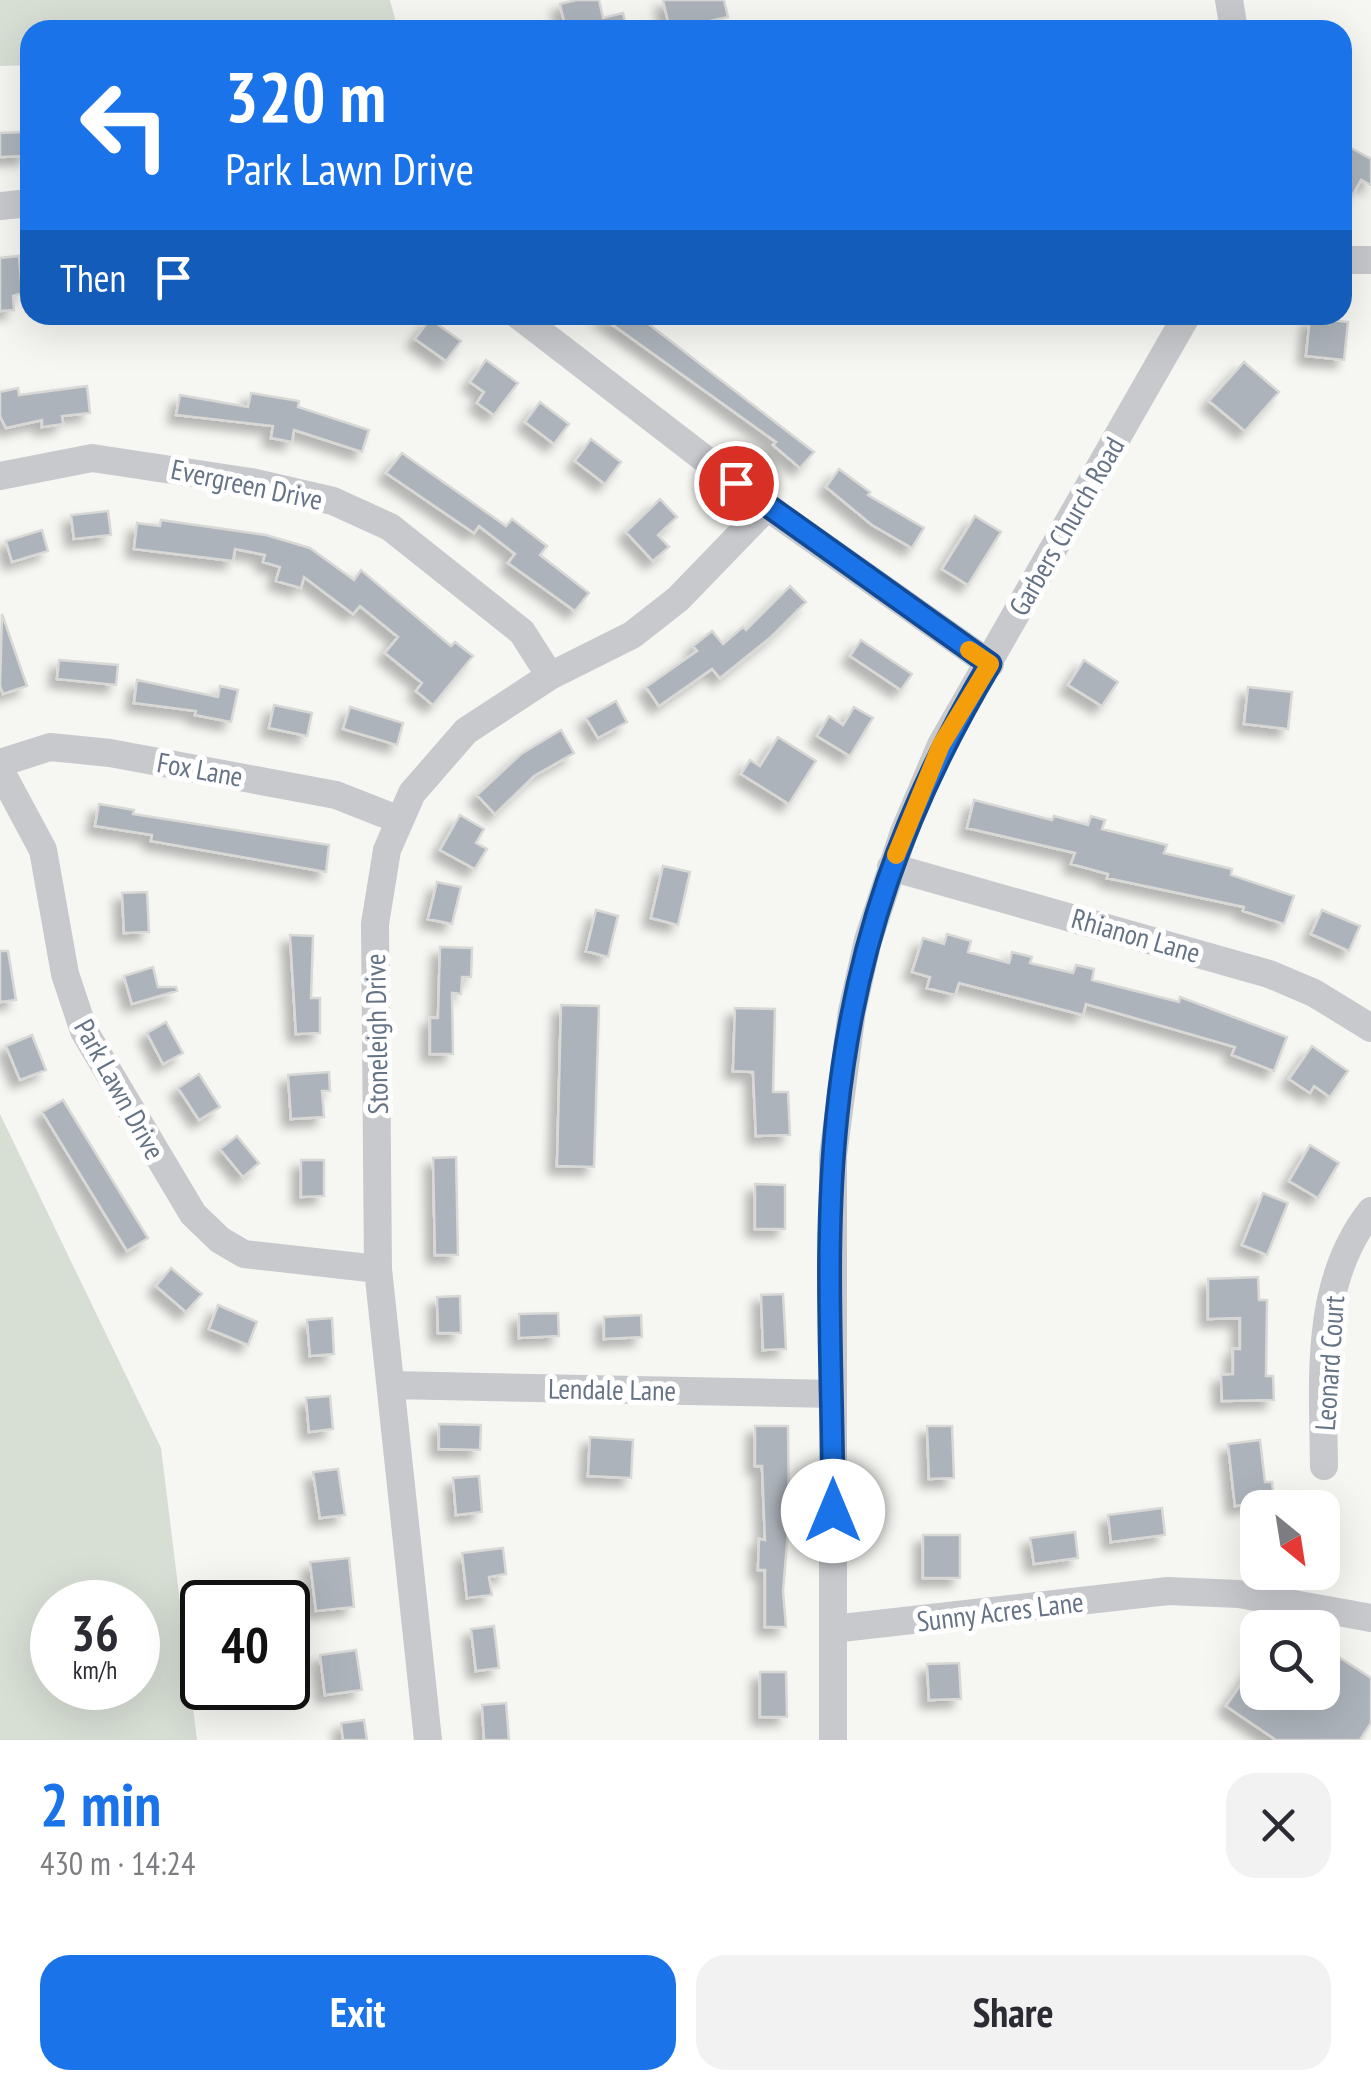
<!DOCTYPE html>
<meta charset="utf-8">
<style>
body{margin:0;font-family:"PT Sans Narrow",sans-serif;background:#f2f2f3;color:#2b2b33;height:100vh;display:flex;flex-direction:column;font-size:38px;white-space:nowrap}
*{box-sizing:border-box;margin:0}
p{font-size:32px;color:#7c7c81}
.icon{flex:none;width:55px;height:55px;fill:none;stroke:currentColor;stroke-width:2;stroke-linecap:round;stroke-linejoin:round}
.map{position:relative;height:1740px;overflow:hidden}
.sheet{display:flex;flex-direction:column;background:#fff;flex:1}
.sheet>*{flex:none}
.banner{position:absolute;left:20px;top:20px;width:1332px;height:305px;border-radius:30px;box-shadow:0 10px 40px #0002;background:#1a73e8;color:#fff;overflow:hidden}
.needle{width:65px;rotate:150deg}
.buttons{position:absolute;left:1240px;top:1490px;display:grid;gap:20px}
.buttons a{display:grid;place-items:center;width:100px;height:100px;border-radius:20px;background:#fff;box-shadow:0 10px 40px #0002;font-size:50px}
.speed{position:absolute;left:30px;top:1580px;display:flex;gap:20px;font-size:50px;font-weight:700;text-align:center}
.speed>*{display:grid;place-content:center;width:130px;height:130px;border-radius:50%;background:#fff;box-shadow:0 10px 40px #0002;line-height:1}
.speed small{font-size:25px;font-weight:400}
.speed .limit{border:5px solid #111;border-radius:15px;background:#fff;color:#111}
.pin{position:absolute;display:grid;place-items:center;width:85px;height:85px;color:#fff;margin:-42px;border:5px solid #fff;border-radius:50%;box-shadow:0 2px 10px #0007}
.me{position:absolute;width:110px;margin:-55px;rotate:0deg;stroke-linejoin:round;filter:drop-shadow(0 0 8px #0008)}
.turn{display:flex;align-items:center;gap:35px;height:210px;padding:0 40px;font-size:45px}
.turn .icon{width:130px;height:130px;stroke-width:2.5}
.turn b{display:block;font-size:70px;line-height:85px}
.then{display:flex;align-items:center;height:95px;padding:0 40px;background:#0003;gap:20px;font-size:38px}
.round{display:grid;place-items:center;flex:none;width:105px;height:105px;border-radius:30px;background:#f2f2f3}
.overview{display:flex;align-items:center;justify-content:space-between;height:170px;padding:0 40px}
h1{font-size:60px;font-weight:700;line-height:75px;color:#1a73e8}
.primary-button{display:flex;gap:20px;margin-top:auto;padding:20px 40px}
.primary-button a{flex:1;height:115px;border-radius:30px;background:#1a73e8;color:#fff;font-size:40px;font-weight:700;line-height:115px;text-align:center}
.primary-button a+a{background:#f2f2f3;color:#2b2b33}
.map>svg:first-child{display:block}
.green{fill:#d7ded4;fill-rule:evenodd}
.building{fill:#acb3ba;stroke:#d8d8d6;stroke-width:2.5;filter:url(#shadow)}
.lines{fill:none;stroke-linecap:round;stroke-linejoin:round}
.minor{stroke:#c7c9cd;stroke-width:28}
.route-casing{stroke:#114b97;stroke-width:25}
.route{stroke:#1a73e8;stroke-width:18}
.slow{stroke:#f59e0b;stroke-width:18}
.labels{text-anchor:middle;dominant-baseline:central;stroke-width:10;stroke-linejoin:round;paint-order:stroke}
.street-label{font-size:28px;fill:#657385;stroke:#fff}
</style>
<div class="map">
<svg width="1371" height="1740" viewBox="0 0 1371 1740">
<defs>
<filter id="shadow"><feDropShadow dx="-8" dy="8" stdDeviation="5" flood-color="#0004"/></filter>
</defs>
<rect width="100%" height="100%" fill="#f6f7f3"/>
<path class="green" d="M 0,0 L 390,0 L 398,30 L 30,30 L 30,65 L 0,66 Z
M 0,1114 L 161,1448 L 197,1740 L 0,1740 ZM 138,1602 L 138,1688 L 52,1688 L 52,1602 Z"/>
<path class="building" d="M 576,0 L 599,0 L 603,18 L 623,13 L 627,30 L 566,30 L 560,4 Z
M 663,0 L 724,0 L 728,17 L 670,30 Z
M 27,132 L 28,156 L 0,157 L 0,133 Z
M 1342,143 L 1371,159 L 1371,185 L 1361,180 L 1342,214 Z
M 19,256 L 22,293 L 13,296 L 14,310 L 0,311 L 0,258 Z
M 599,315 L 637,315 L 814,452 L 800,468 L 773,445 L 776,442 Z
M 1310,318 L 1348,322 L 1344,360 L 1306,356 Z
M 430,319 L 461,341 L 446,361 L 415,339 Z
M 486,360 L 518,383 L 494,415 L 477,403 L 484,392 L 470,382 Z
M 1244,362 L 1279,392 L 1245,431 L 1209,401 Z
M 87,386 L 90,413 L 62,416 L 63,424 L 42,427 L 42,420 L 6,428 L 0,416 L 0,392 L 18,388 L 19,395 Z
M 251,393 L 299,401 L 298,407 L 369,430 L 362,452 L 294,430 L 292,442 L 271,438 L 273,426 L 176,415 L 180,395 L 248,407 Z
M 540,402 L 569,424 L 554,444 L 525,422 Z
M 591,439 L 621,462 L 605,484 L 575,461 Z
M 402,453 L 506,526 L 512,519 L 547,546 L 540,555 L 589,593 L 575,611 L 508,563 L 515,554 L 479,526 L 474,533 L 386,473 Z
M 839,469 L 870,492 L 868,495 L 924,528 L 912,548 L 872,525 L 826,487 Z
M 660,499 L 677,517 L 658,535 L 669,547 L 653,561 L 626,532 Z
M 108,511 L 111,535 L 74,539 L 71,515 Z
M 975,516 L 1001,532 L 968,585 L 942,569 Z
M 161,520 L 266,535 L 310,548 L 354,580 L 361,570 L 451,646 L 455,642 L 473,656 L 433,705 L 416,691 L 422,683 L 385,653 L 398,637 L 360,606 L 353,614 L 304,577 L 301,588 L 276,581 L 280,567 L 263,562 L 265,555 L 235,549 L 233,561 L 134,549 L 137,523 L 160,526 Z
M 42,530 L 48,551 L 12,562 L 6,541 Z
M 790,586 L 806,602 L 771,637 L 720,678 L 712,669 L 659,706 L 646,687 L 697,651 L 693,646 L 712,631 L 723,644 L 743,627 L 746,630 Z
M 2,614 L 27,686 L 3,694 L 0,686 Z
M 861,640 L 912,674 L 901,690 L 850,656 Z
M 59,660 L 118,665 L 116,685 L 57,679 Z
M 1084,660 L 1118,682 L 1102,706 L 1068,685 Z
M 137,680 L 218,697 L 220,686 L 238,690 L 231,722 L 195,715 L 196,711 L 134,703 Z
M 1248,687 L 1292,692 L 1288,729 L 1244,724 Z
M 616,701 L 627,722 L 598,738 L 586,718 Z
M 274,705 L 312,713 L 307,736 L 269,728 Z
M 350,707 L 403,723 L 397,745 L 343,729 Z
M 854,707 L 873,718 L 850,756 L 817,736 L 829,716 L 843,725 Z
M 561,730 L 574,753 L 534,776 L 495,814 L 477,795 L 521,754 Z
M 778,737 L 816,761 L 789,804 L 741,774 L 750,760 L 760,766 Z
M 974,800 L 1052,820 L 1054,816 L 1088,825 L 1091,816 L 1105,820 L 1102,829 L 1167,845 L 1164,853 L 1232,869 L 1231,875 L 1294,896 L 1284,924 L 1243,911 L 1244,907 L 1107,878 L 1108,874 L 1071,864 L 1075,853 L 967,828 Z
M 99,804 L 134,810 L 133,814 L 329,845 L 326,872 L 151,841 L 152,835 L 95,826 Z
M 460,815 L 484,829 L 476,843 L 487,849 L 475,869 L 440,850 Z
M 663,866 L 690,872 L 678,925 L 651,918 Z
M 437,882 L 461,887 L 452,924 L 428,919 Z
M 147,892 L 149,932 L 124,933 L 122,893 Z
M 596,910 L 618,916 L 608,957 L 586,951 Z
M 1322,910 L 1360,926 L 1349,951 L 1311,934 Z
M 947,934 L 971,941 L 968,952 L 1009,963 L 1012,952 L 1032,957 L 1030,963 L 1073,973 L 1076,965 L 1094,969 L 1092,980 L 1179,1002 L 1180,997 L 1287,1037 L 1274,1071 L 1232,1055 L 1235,1047 L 1086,1004 L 1083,1015 L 959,983 L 955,995 L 927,988 L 930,977 L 912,972 L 923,938 L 944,944 Z
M 290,935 L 313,936 L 311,998 L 320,998 L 320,1033 L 296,1034 Z
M 440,947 L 472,948 L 471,977 L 462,977 L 461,994 L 452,993 L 453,1054 L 430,1054 L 430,1018 L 438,1018 Z
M 0,951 L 8,951 L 16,1000 L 0,1002 Z
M 153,967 L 158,987 L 176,987 L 177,991 L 132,1004 L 124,976 Z
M 561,1005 L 599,1006 L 594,1167 L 557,1166 Z
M 735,1008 L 775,1009 L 773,1092 L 788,1092 L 790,1135 L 756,1136 L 753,1072 L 733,1071 Z
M 166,1022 L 183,1053 L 163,1064 L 147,1033 Z
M 32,1035 L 46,1070 L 20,1080 L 6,1046 Z
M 1312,1046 L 1348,1071 L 1330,1097 L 1314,1086 L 1310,1093 L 1289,1079 Z
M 329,1072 L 330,1091 L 322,1091 L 324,1117 L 291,1119 L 288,1075 Z
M 199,1074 L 220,1107 L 199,1120 L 178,1088 Z
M 63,1100 L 148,1238 L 127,1251 L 42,1112 Z
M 237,1136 L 259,1163 L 243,1177 L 220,1149 Z
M 1310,1145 L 1339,1163 L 1318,1198 L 1289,1181 Z
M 456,1157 L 458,1255 L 435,1255 L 433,1158 Z
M 301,1160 L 324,1160 L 324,1196 L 301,1197 Z
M 755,1184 L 785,1185 L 785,1229 L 755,1229 Z
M 1263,1193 L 1288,1203 L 1267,1255 L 1242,1245 Z
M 171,1268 L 202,1294 L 186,1312 L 156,1286 Z
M 1258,1277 L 1259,1300 L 1267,1300 L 1266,1376 L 1273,1376 L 1274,1400 L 1222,1401 L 1221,1375 L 1233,1374 L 1233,1349 L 1240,1349 L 1240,1318 L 1208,1319 L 1208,1279 Z
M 783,1294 L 786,1349 L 763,1350 L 761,1295 Z
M 460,1296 L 461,1333 L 438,1333 L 437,1297 Z
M 218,1305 L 257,1322 L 248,1345 L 209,1329 Z
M 558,1313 L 559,1336 L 519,1338 L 519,1314 Z
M 641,1315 L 642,1337 L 604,1339 L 604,1317 Z
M 332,1318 L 334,1354 L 310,1356 L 307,1320 Z
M 330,1396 L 333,1429 L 309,1432 L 306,1398 Z
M 439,1424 L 481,1425 L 480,1450 L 439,1449 Z
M 755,1426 L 788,1426 L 789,1520 L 783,1591 L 786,1627 L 765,1627 L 765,1570 L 758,1570 L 759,1539 L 765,1540 L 762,1466 L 755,1466 Z
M 927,1426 L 952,1426 L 954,1478 L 929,1479 Z
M 590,1437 L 633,1440 L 631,1478 L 588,1476 Z
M 1260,1440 L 1265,1482 L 1272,1482 L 1274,1501 L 1235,1506 L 1228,1444 Z
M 338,1469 L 345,1515 L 320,1518 L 313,1472 Z
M 479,1476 L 482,1512 L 456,1515 L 453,1478 Z
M 1162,1508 L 1165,1535 L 1111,1542 L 1108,1515 Z
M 1075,1532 L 1078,1558 L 1034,1564 L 1030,1538 Z
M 923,1535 L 960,1535 L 960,1578 L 923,1578 Z
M 503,1548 L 506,1574 L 489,1577 L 492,1595 L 467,1598 L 462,1553 Z
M 349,1558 L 354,1607 L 316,1611 L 310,1562 Z
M 494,1626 L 499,1668 L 476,1671 L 471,1629 Z
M 1322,1646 L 1371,1678 L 1371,1723 L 1360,1740 L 1276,1740 L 1226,1706 L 1258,1660 L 1258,1692 L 1322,1692 Z
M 356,1650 L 362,1690 L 325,1695 L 320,1655 Z
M 959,1663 L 961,1699 L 929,1700 L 927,1664 Z
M 760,1672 L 786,1672 L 787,1717 L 760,1717 Z
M 506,1703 L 509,1740 L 484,1740 L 482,1705 Z
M 364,1720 L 367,1740 L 343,1740 L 341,1723 Z"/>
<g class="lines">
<path class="minor" d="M 1229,0 L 1234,30
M 0,206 L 30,203
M 1342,260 L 1371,260
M 518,315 L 767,507 L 990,664
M 0,476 L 92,458 L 251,482 L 333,501 L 390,527 L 522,632 L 550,676
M 0,763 L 50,747 L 110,753 L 336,795 L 397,819
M 0,770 L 43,850 L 65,974 L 84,1031 L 193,1214 L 220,1240 L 244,1254 L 378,1269
M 891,867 L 1269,974 L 1314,993 L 1371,1028
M 391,1385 L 833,1394
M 1324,1466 C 1323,1379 1314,1283 1371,1211
M 833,1629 L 1168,1591 L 1239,1594 L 1371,1618
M 428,1740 L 378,1269 L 375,924 L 387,850 L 412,793 L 466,731 L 550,676 L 632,635 L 678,599 L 767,507
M 833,1740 L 833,1156 L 852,1011 L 868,940 L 904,832 L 941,745 L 1187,315"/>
</g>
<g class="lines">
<g class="route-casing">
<path id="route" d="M 736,483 L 990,664 C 904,808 854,948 837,1115 C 823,1245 833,1380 833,1511"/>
</g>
<use href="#route" class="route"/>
<path class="slow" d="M 896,855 L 941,745 L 990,664 L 969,650"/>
</g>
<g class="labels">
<g class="street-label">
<text transform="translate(247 484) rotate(12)">Evergreen Drive</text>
<text transform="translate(1066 526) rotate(-60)">Garbers Church Road</text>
<text transform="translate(200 769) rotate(10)">Fox Lane</text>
<text transform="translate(1136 935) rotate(16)">Rhianon Lane</text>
<text transform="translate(376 1034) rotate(-91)">Stoneleigh Drive</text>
<text transform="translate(120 1089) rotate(61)">Park Lawn Drive</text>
<text transform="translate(1329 1363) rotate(-86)">Leonard Court</text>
<text transform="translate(612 1389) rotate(1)">Lendale Lane</text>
<text transform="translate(1000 1611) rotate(-7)">Sunny Acres Lane</text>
</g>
</g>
</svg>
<div class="buttons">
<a><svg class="needle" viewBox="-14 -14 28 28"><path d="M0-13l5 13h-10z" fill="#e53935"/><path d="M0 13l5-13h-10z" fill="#7c7c81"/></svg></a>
<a><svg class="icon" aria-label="search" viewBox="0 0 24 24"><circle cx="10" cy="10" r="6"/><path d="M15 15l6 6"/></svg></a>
</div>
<div class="speed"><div>36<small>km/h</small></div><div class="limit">40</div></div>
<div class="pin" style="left:736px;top:483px;background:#d93025"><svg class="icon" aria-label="arrive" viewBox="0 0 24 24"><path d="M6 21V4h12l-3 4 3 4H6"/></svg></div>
<svg class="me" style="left:833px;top:1511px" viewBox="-20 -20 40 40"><circle r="19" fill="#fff"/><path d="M0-13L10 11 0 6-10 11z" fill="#1a73e8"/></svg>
<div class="banner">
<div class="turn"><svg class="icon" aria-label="left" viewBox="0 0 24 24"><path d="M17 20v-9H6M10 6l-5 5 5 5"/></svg><div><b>320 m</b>Park Lawn Drive</div></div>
<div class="then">Then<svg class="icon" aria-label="arrive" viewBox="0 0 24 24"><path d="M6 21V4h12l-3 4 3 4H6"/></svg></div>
</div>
</div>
<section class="sheet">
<div class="overview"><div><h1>2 min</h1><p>430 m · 14:24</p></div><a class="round"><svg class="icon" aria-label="close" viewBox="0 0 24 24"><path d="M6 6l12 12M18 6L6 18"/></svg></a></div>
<div class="primary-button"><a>Exit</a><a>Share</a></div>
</section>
